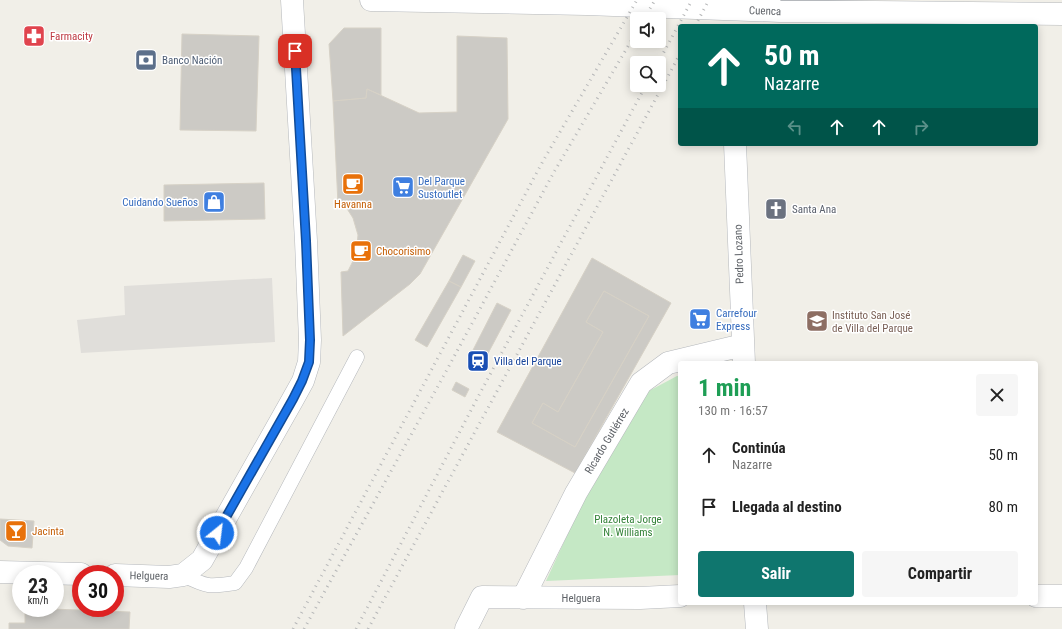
<!DOCTYPE html>
<html lang="es">
<meta charset="utf-8">
<style>
body{margin:0;font-family:"Roboto Condensed",sans-serif;background:#f6f6f6;color:#222;height:100vh;display:flex;flex-direction:column;font-size:15px;white-space:nowrap}
*{box-sizing:border-box;margin:0}
p{font-size:13px;color:#767676}
.icon{flex:none;width:22px;height:22px;fill:none;stroke:currentColor;stroke-width:2;stroke-linecap:round;stroke-linejoin:round}
.map{position:relative;flex:1;overflow:hidden}
.drawer{position:absolute;left:678px;top:361px;width:360px;height:244px;display:flex;flex-direction:column;background:#fff;border-radius:4px;box-shadow:0 2px 10px #0003}
.drawer>*{flex:none}
.hud{position:absolute;left:678px;top:24px;width:360px;height:122px;border-radius:4px;box-shadow:0 2px 10px #0003;background:#00695c;color:#fff;overflow:hidden}
.tools{position:absolute;left:630px;top:12px;display:grid;gap:8px}
.tools a{display:grid;place-items:center;width:36px;height:36px;border-radius:4px;background:#fff;box-shadow:0 2px 10px #0003;font-size:20px}
.speed{position:absolute;left:12px;top:565px;display:flex;gap:8px;font-size:20px;font-weight:700;text-align:center}
.speed>*{display:grid;place-content:center;width:52px;height:52px;border-radius:50%;background:#fff;box-shadow:0 2px 10px #0003;line-height:1}
.speed small{font-size:10px;font-weight:400}
.speed .limit{border:6px solid #d22;background:#fff;color:#111}
.pin{position:absolute;display:grid;place-items:center;width:34px;height:34px;color:#fff;margin:-17px;border-radius:8px;box-shadow:0 2px 6px #0006}
.me{position:absolute;width:44px;margin:-22px;rotate:29deg;stroke-linejoin:round;filter:drop-shadow(0 0 3px #0008)}
.turn{display:flex;align-items:center;gap:14px;height:84px;padding:0 20px;font-size:18px}
.turn .icon{width:52px;height:52px;stroke-width:2.5}
.turn b{display:block;font-size:28px;line-height:34px}
.lanes{display:flex;align-items:center;height:38px;padding:0 20px;background:#0003;justify-content:center;gap:20px;direction:ltr}
.lanes .off{opacity:.35}
.round{display:grid;place-items:center;flex:none;width:42px;height:42px;border-radius:4px;background:#f6f6f6}
.head{display:flex;align-items:center;justify-content:space-between;height:68px;padding:0 20px}
h1{font-size:24px;font-weight:700;line-height:30px;color:#1e9e55}
.action{display:flex;gap:8px;margin-top:auto;padding:8px 20px}
.action a{flex:1;height:46px;border-radius:4px;background:#0f766e;color:#fff;font-size:16px;font-weight:700;line-height:46px;text-align:center}
.action a+a{background:#f6f6f6;color:#222}
ul{padding:0;list-style:none}
li{display:flex;align-items:center;gap:12px;height:52px;padding:0 20px}
li div{flex:1}
li b{display:block;font-size:15px}
li em{font-style:normal}
.map>svg:first-child{display:block}
.industrial{fill:#e0deda}
.green{fill:#c5e8c5}
.building{fill:#cccac5;stroke:#d6d1c6;fill-rule:evenodd}
.lines{fill:none;stroke-linecap:round;stroke-linejoin:round}
.lane-casing{stroke:#b5b8bc;stroke-width:15}
.street-casing{stroke:#b5b8bc;stroke-width:23}
.lane{stroke:#fff;stroke-width:14}
.street{stroke:#fff;stroke-width:22}
.rail{stroke:#b6b7b8;stroke-width:3;stroke-dasharray:1 5;stroke-linecap:butt}
.route-casing{stroke:#114b97;stroke-width:10}
.route{stroke:#1a73e8;stroke-width:7}
.labels{text-anchor:middle;dominant-baseline:central;stroke-width:3;stroke-linejoin:round;paint-order:stroke}
.street-label{font-size:11px;fill:#5f6368;stroke:#fff}
.health-label{font-size:11px;fill:#be3a42;stroke:#fff;text-anchor:start}
.service-label{font-size:11px;fill:#4e5e75;stroke:#fff;text-anchor:start}
.shop-label{font-size:11px;fill:#366cbe;stroke:#fff;text-anchor:start}
.food-label{font-size:11px;fill:#c56008;stroke:#fff;text-anchor:start}
.worship-label{font-size:11px;fill:#5b616d;stroke:#fff;text-anchor:start}
.education-label{font-size:11px;fill:#785e54;stroke:#fff;text-anchor:start}
.transit-label{font-size:11px;fill:#164399;stroke:#fff;text-anchor:start}
.park-label{font-size:11px;fill:#348238;stroke:#fff}
</style>
<div class="map">
<svg width="1062" height="629" viewBox="0 0 1062 629">
<rect width="100%" height="100%" fill="#f1efe8"/>
<path class="industrial" d="M 272,278 L 275,342 L 81,353 L 77,320 L 125,315 L 124,286 Z"/>
<path class="green" d="M 677,376 L 680,376 L 680,575 L 546,581 L 588,490 L 647,392 Z"/>
<path class="building" d="M 344,28 L 381,28 L 381,95 L 367,89 L 366,98 L 333,101 L 329,44 Z
M 182,34 L 259,36 L 256,131 L 180,130 Z
M 457,36 L 507,38 L 508,119 L 420,274 L 410,284 L 343,336 L 341,272 L 348,271 L 356,255 L 358,235 L 353,218 L 344,204 L 338,204 L 333,101 L 366,98 L 367,89 L 419,113 L 457,112 Z
M 264,183 L 265,219 L 164,221 L 164,185 Z
M 463,255 L 475,261 L 461,287 L 449,281 Z
M 592,258 L 671,303 L 575,473 L 497,432 ZM 604,291 L 649,316 L 575,447 L 532,423 L 543,403 L 558,412 L 603,332 L 586,322 Z
M 449,281 L 461,287 L 427,347 L 415,340 Z
M 604,291 L 649,316 L 575,447 L 532,423 L 543,403 L 558,412 L 603,332 L 586,322 Z
M 497,303 L 511,310 L 485,359 L 472,352 Z
M 456,382 L 469,389 L 465,397 L 452,390 Z
M 0,519 L 34,521 L 32,548 L 8,546 L 0,540 Z
M 25,608 L 130,612 L 129,629 L 9,629 L 9,623 L 25,623 Z"/>
<g class="lines">
<g class="lane-casing">
<path id="lane" d="M 183,575 C 207,587 209,587 235,583 L 246,568 L 357,357"/>
</g>
<g class="street-casing">
<path id="street" d="M 371,0 L 586,4 L 780,11 L 1062,14
M 735,144 L 744,363
M 0,572 L 81,574
M 115,575 L 169,577 L 183,575 L 202,560 L 293,399 L 303,381 L 309,362 L 310,340 L 306,241 L 292,0
M 1036,596 L 1062,596
M 523,598 L 576,493 L 641,383 L 668,363 L 743,345
M 755,603 L 757,629
M 466,629 L 482,597 L 640,598 L 680,596"/>
</g>
<use href="#lane" class="lane"/>
<use href="#street" class="street"/>
<path class="rail" d="M 644,19 L 655,0
M 695,26 L 709,0
M 658,63 L 692,0
M 293,629 L 543,161 L 637,0
M 304,629 L 443,377 L 554,172 L 637,31
M 356,629 L 479,395 L 646,85
M 368,629 L 680,54"/>
</g>
<g class="lines">
<g class="route-casing">
<path id="route" d="M 217,533 L 293,399 L 302,381 L 309,362 L 310,340 L 306,241 L 295,51"/>
</g>
<use href="#route" class="route"/>
</g>
<defs>
<g id="pharmacy-square" transform="scale(1.15)"><rect x="-9" y="-9" width="18" height="18" rx="4" fill="#e0444e" stroke="#fff"/><path d="M-2-6h4v4h4v4h-4v4h-4v-4h-4v-4h4Z" fill="#fff"/></g>
<g id="bank-square" transform="scale(1.15)"><rect x="-9" y="-9" width="18" height="18" rx="4" fill="#5c6f8a" stroke="#fff"/><path d="M-6-4H6V4H-6ZM0-2.3a2.3 2.3 0 1 0 0 4.6a2.3 2.3 0 1 0 0-4.6Z" fill="#fff"/></g>
<g id="cafe-square" transform="scale(1.15)"><rect x="-9" y="-9" width="18" height="18" rx="4" fill="#e8710a" stroke="#fff"/><path d="M-5.5-4.5H6V0H3Q3 3.5 0 3.5H-2.5Q-5.5 3.5-5.5 0ZM3-3.2v2h1.7v-2ZM-6 4.5H4V6H-6Z" fill="#fff"/></g>
<g id="supermarket-square" transform="scale(1.15)"><rect x="-9" y="-9" width="18" height="18" rx="4" fill="#3f7fe0" stroke="#fff"/><path d="M-6-5.5h2.5l.6 2H6L4.5 2H-2.5L-4.4-4H-6ZM-1.5 3.2a1.3 1.3 0 1 0 .1 0ZM3 3.2a1.3 1.3 0 1 0 .1 0Z" fill="#fff"/></g>
<g id="shop-square" transform="scale(1.15)"><rect x="-9" y="-9" width="18" height="18" rx="4" fill="#3f7fe0" stroke="#fff"/><path d="M-5-2.5h2.3a2.7 3.5 0 0 1 5.4 0H5L5.5 6h-11ZM-1.5-2.5h3a1.5 2.3 0 0 0-3 0Z" fill="#fff"/></g>
<g id="church-square" transform="scale(1.15)"><rect x="-9" y="-9" width="18" height="18" rx="4" fill="#6b7280" stroke="#fff"/><path d="M-1.2-6h2.4v3.5h3.3v2.4h-3.3V6h-2.4V-.1h-3.3v-2.4h3.3Z" fill="#fff"/></g>
<g id="school-square" transform="scale(1.15)"><rect x="-9" y="-9" width="18" height="18" rx="4" fill="#8d6e63" stroke="#fff"/><path d="M0-5L7-2L0 1L-7-2ZM-4 1L0 2.5L4 1V4Q0 6-4 4Z" fill="#fff"/></g>
<g id="station-square" transform="scale(1.15)"><rect x="-9" y="-9" width="18" height="18" rx="4" fill="#1a4fb4" stroke="#fff"/><path d="M-3-6H3Q5-6 5-4V2Q5 4 3 4L4.5 6H3L1.5 4h-3L-3 6H-4.5L-3 4Q-5 4-5 2V-4Q-5-6-3-6ZM-3.5-4v3h7v-3ZM-3.5 1v1.5H-2V1ZM2 1v1.5H3.5V1Z" fill="#fff"/></g>
<g id="bar-square" transform="scale(1.15)"><rect x="-9" y="-9" width="18" height="18" rx="4" fill="#e8710a" stroke="#fff"/><path d="M-6-5H6L.8 .8V4.5H3.5V6h-7V4.5H-.8V.8Z" fill="#fff"/></g>
</defs>
<g fill-rule="evenodd">
<use href="#pharmacy-square" x="34" y="36"/>
<use href="#bank-square" x="146" y="60"/>
<use href="#cafe-square" x="353" y="184"/>
<use href="#supermarket-square" x="403" y="187"/>
<use href="#shop-square" x="214" y="202"/>
<use href="#church-square" x="776" y="209"/>
<use href="#cafe-square" x="361" y="251"/>
<use href="#supermarket-square" x="700" y="319"/>
<use href="#school-square" x="817" y="321"/>
<use href="#station-square" x="478" y="361"/>
<use href="#bar-square" x="16" y="531"/>
</g>
<g class="labels">
<g class="street-label">
<text transform="translate(765 11) rotate(2)">Cuenca</text>
<text transform="translate(739 254) rotate(-92)">Pedro Lozano</text>
<text transform="translate(607 441) rotate(-59)">Ricardo Gutiérrez</text>
<text transform="translate(149 576) rotate(1)">Helguera</text>
<text x="581" y="598">Helguera</text>
</g>
<g class="health-label">
<text x="50" y="36">Farmacity</text>
</g>
<g class="service-label">
<text x="162" y="60">Banco Nación</text>
</g>
<g class="shop-label">
<text x="418" y="181">Del Parque<tspan x="418" dy="13">Sustoutlet</tspan></text>
<text x="198" y="202" text-anchor="end">Cuidando Sueños</text>
<text x="716" y="313">Carrefour<tspan x="716" dy="13">Express</tspan></text>
</g>
<g class="food-label">
<text x="353" y="204" text-anchor="middle">Havanna</text>
<text x="376" y="251">Chocorisimo</text>
<text x="32" y="531">Jacinta</text>
</g>
<g class="worship-label">
<text x="792" y="209">Santa Ana</text>
</g>
<g class="education-label">
<text x="832" y="315">Instituto San José<tspan x="832" dy="13">de Villa del Parque</tspan></text>
</g>
<g class="transit-label">
<text x="494" y="361">Villa del Parque</text>
</g>
<g class="park-label">
<text x="628" y="519">Plazoleta Jorge<tspan x="628" dy="13">N. Williams</tspan></text>
</g>
</g>
</svg>
<div class="tools">
<a><svg class="icon" aria-label="sound" viewBox="0 0 24 24"><path d="M4 9h4l5-4v14l-5-4H4zM17 9q2 3 0 6"/></svg></a>
<a><svg class="icon" aria-label="search" viewBox="0 0 24 24"><circle cx="10" cy="10" r="6"/><path d="M15 15l6 6"/></svg></a>
</div>
<div class="speed"><div>23<small>km/h</small></div><div class="limit">30</div></div>
<div class="pin" style="left:295px;top:51px;background:#d93025"><svg class="icon" aria-label="arrive" viewBox="0 0 24 24"><path d="M6 21V4h12l-3 4 3 4H6"/></svg></div>
<svg class="me" style="left:217px;top:533px" viewBox="-20 -20 40 40"><circle r="17" fill="#1a73e8" stroke="#fff" stroke-width="3"/><path d="M0-11L8 9 0 5-8 9z" fill="#fff"/></svg>
<div class="hud">
<div class="turn"><svg class="icon" aria-label="ahead" viewBox="0 0 24 24"><path d="M12 20V5M6 11l6-6 6 6"/></svg><div><b>50 m</b>Nazarre</div></div>
<div class="lanes"><svg class="icon off" aria-label="left" viewBox="0 0 24 24"><path d="M17 20v-9H6M10 6l-5 5 5 5"/></svg><svg class="icon" aria-label="ahead" viewBox="0 0 24 24"><path d="M12 20V5M6 11l6-6 6 6"/></svg><svg class="icon" aria-label="ahead" viewBox="0 0 24 24"><path d="M12 20V5M6 11l6-6 6 6"/></svg><svg class="icon off" aria-label="right" viewBox="0 0 24 24"><path d="M7 20v-9h11M14 6l5 5-5 5"/></svg></div>
</div>
<section class="drawer">
<div class="head"><div><h1>1 min</h1><p>130 m · 16:57</p></div><a class="round"><svg class="icon" aria-label="close" viewBox="0 0 24 24"><path d="M6 6l12 12M18 6L6 18"/></svg></a></div>
<ul>
<li><svg class="icon" aria-label="ahead" viewBox="0 0 24 24"><path d="M12 20V5M6 11l6-6 6 6"/></svg><div><b>Continúa</b><p>Nazarre</p></div><em>50 m</em></li>
<li><svg class="icon" aria-label="arrive" viewBox="0 0 24 24"><path d="M6 21V4h12l-3 4 3 4H6"/></svg><div><b>Llegada al destino</b></div><em>80 m</em></li>
</ul>
<div class="action"><a>Salir</a><a>Compartir</a></div>
</section>
</div>
